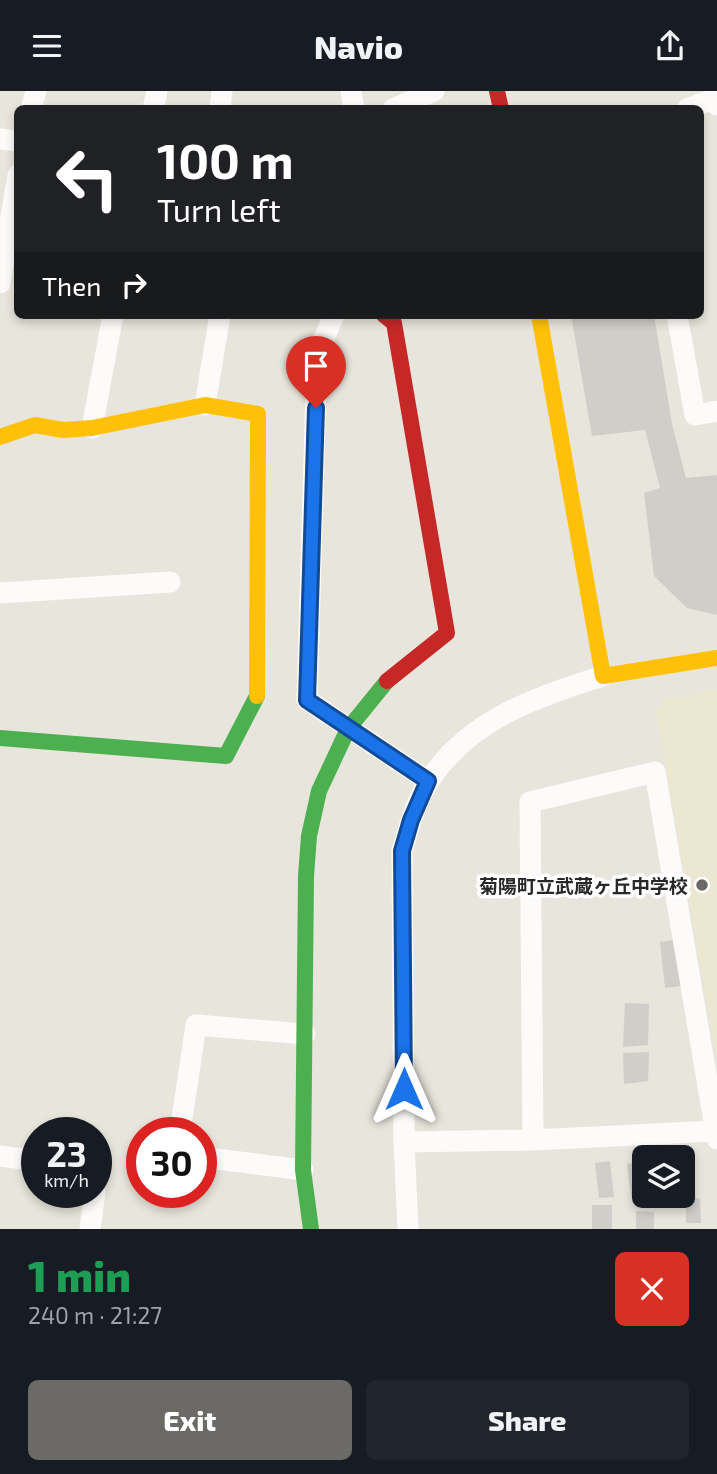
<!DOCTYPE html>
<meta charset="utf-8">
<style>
body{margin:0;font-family:"Exo 2","Noto Sans JP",sans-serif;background:#20242c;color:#f1f3f6;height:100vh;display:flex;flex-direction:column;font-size:26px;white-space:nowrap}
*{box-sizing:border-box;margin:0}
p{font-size:23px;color:#9ea1a6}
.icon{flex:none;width:38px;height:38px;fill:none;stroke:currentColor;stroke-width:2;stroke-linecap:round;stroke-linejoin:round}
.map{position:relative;height:1138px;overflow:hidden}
.details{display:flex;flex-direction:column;background:#171b24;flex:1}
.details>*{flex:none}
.banner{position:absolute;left:14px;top:14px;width:690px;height:214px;border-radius:10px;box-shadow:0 4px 10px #0003;background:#202124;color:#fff;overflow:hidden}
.controls{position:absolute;left:632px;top:1054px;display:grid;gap:14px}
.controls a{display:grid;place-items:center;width:63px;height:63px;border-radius:10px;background:#171b24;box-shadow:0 4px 10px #0003;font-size:35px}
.speed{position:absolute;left:21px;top:1026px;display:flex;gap:14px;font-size:35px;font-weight:700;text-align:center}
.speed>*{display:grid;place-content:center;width:91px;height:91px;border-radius:50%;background:#171b24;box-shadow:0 4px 10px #0003;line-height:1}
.speed small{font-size:18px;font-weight:400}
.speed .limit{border:10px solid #d22;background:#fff;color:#111}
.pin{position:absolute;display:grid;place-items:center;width:60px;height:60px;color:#fff;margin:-72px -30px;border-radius:50% 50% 50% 0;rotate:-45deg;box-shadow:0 0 7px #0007}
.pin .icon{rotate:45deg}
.me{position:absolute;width:77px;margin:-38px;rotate:0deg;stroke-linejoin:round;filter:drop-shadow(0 0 5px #0008)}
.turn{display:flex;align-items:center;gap:24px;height:147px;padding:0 28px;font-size:32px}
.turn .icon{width:91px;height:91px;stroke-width:2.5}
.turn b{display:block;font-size:49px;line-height:60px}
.then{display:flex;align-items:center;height:66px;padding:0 28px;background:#0003;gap:14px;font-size:26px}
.round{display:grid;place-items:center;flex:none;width:74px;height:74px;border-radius:10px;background:#20242c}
.headline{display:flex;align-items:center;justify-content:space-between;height:119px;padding:0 28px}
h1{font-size:42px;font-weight:800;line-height:52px;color:#1e9e55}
.primary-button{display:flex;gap:14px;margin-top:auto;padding:14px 28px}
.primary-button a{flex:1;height:80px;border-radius:10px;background:#6b6a67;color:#fff;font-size:28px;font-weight:800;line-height:80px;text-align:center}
.primary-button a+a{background:#20242c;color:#f1f3f6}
header{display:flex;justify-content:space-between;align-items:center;height:91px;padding:0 28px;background:#171b24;font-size:32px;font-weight:800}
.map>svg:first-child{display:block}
.education{fill:#ece7d0}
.building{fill:#d0cec8}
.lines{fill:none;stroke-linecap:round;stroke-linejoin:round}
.street{stroke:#fcfbfa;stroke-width:21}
.fast{stroke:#4caf50;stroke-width:16}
.slow{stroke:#ffc107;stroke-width:16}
.jam{stroke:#c62828;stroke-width:16}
.route-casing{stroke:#114b97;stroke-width:18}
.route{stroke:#1a73e8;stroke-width:12}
.poi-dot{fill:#6b6a67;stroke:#fff;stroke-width:2.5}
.labels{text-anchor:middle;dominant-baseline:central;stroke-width:7;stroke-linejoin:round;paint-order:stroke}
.poi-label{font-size:19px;font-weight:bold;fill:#282828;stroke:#fff;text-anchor:end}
</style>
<header><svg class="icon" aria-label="menu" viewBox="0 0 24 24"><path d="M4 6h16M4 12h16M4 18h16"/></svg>Navio<svg class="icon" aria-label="share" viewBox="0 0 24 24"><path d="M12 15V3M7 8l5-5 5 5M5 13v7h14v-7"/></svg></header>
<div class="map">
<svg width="717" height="1138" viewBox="0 0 717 1138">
<rect width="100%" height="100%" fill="#e8e5dc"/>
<path class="education" d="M 717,599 L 717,968 L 656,620 L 663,608 Z"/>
<path class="building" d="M 571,224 L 654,224 L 672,333 L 686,387 L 717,384 L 717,524 L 687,517 L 654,485 L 644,402 L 660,397 L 645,339 L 592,345 Z
M 673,849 L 681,895 L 665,897 L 660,851 Z
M 625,912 L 649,913 L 648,954 L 623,956 Z
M 649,961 L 648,990 L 624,993 L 623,962 Z
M 690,1063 L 694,1095 L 682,1102 L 682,1064 Z
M 610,1070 L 614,1106 L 599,1107 L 595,1072 Z
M 644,1071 L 644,1104 L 631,1106 L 627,1073 Z
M 686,1104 L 700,1108 L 701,1132 L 686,1132 Z
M 592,1114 L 612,1114 L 612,1138 L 592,1138 Z
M 636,1120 L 654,1121 L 654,1138 L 636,1138 Z"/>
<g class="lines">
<path class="street" d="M 351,0 L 354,18
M 31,18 L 36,0
M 153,18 L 157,0
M 220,18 L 222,0
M 393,18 L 434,0
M 687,18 L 716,7 L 717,14
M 0,48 L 18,50
M 0,192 L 18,84
M 334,224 L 317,264 L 307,609 L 428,690
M 677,224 L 695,324 L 717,320
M 205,314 L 220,224
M 92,337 L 113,224
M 0,502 L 170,491
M 180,1041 L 196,934 L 305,943
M 533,1049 L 530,711 L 655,681 L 717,1048
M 404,1051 L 533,1049 L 715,1040
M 0,1065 L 37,1070
M 201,1066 L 303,1079
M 90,1138 L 95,1101
M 408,1138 L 404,1051 L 402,760 C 409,736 416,710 429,690 C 468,629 538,605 603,585"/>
<path class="fast" d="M 0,647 L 226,665 L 257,605
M 311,1138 L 303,1079 L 306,785 L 309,745 L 319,700 L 348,638 L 387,590"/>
<path class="slow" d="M 539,224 L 603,585 L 717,567
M 0,346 L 35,334 L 63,339 L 92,337 L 205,314 L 258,323 L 257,605"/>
<path class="jam" d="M 497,0 L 501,18
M 384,224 L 394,232 L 447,542 L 387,590"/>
</g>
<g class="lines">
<g class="route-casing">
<path id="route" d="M 316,317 L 307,609 L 428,690 L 411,729 L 402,760 L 404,998"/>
</g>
<use href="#route" class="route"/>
</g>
<circle class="poi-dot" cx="702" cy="794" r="7"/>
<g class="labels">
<g class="poi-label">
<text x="688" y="794">菊陽町立武蔵ヶ丘中学校</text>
</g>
</g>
</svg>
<div class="controls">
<a><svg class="icon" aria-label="layers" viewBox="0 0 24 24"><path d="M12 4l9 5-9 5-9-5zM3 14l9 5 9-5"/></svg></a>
</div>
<div class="speed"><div>23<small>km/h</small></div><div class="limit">30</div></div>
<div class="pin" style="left:316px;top:317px;background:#d93025"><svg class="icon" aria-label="arrive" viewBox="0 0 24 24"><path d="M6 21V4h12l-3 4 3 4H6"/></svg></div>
<svg class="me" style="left:404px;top:998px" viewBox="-20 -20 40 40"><path d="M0-17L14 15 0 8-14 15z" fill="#1a73e8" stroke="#fff" stroke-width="4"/></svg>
<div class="banner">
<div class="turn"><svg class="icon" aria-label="left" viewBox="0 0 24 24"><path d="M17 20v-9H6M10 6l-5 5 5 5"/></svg><div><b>100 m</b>Turn left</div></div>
<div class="then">Then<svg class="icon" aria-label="right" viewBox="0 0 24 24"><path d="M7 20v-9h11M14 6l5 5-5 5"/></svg></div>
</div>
</div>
<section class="details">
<div class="headline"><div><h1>1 min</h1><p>240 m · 21:27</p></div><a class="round" style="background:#d93025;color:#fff"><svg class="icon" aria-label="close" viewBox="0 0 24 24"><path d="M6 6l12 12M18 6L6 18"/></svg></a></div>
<div class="primary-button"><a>Exit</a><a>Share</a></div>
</section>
